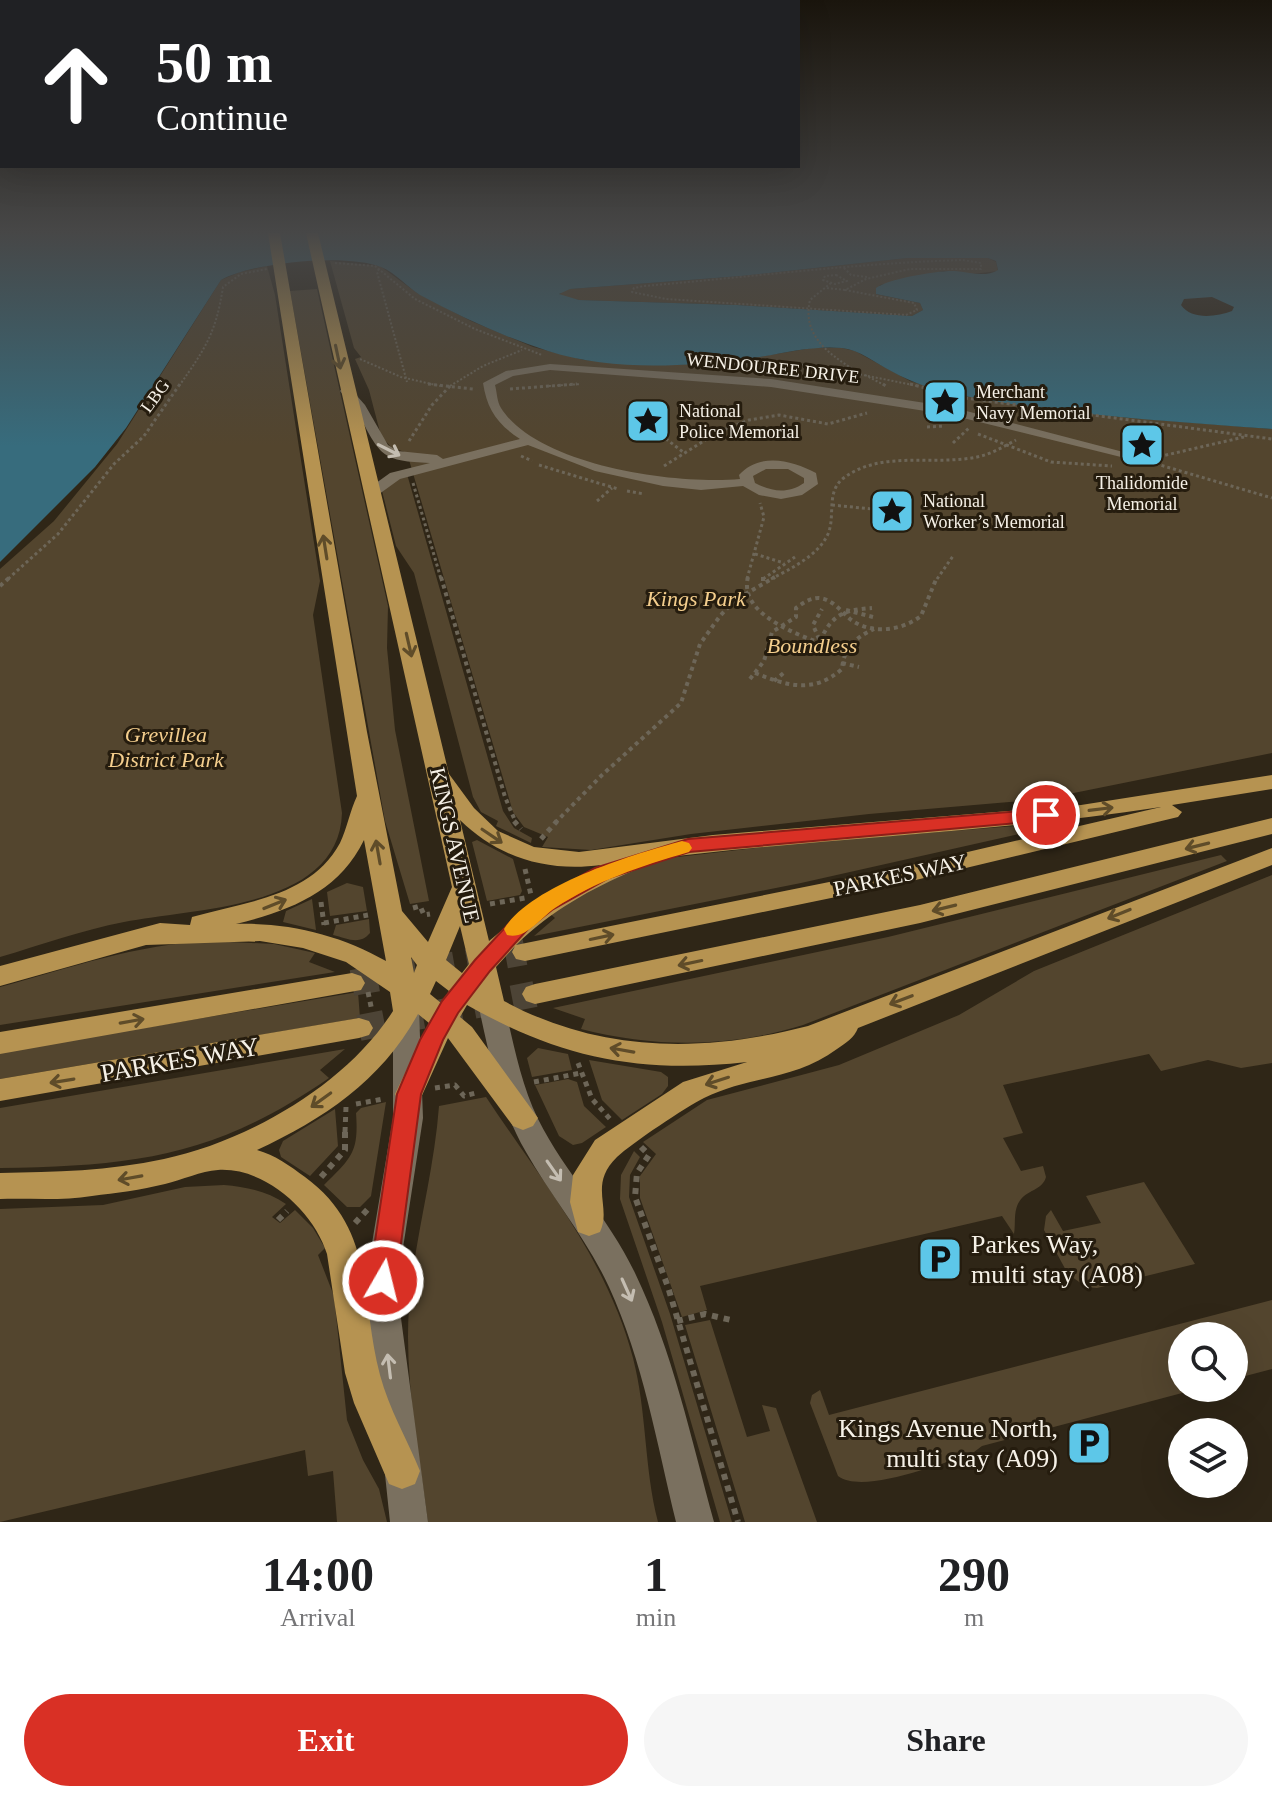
<!DOCTYPE html>
<meta charset="utf-8">
<style>
body{margin:0;font-family:Georgia,serif;background:#f6f6f6;color:#202124;height:100vh;display:flex;flex-direction:column;font-size:30px;white-space:nowrap}
*{box-sizing:border-box;margin:0}
p{font-size:26px;color:#757577}
.icon{flex:none;width:44px;height:44px;fill:none;stroke:currentColor;stroke-width:2;stroke-linecap:round;stroke-linejoin:round}
.map{position:relative;height:1522px;overflow:hidden}
.panel{display:flex;flex-direction:column;background:#fff;flex:1}
.panel>*{flex:none}
.banner{position:absolute;left:0px;top:0px;width:800px;height:168px;box-shadow:0 8px 32px #0002;background:#202124;color:#fff;overflow:hidden}
.buttons{position:absolute;left:1168px;top:1322px;display:grid;gap:16px}
.buttons a{display:grid;place-items:center;width:80px;height:80px;border-radius:50%;background:#fff;box-shadow:0 8px 32px #0002;font-size:40px}
.pin{position:absolute;display:grid;place-items:center;width:68px;height:68px;color:#fff;margin:-34px;border:4px solid #fff;border-radius:50%;box-shadow:0 2px 8px #0007}
.me{position:absolute;width:88px;margin:-44px;rotate:8deg;stroke-linejoin:round;filter:drop-shadow(0 0 6px #0008)}
.turn{display:flex;align-items:center;gap:28px;height:168px;padding:0 24px;font-size:36px}
.turn .icon{width:104px;height:104px;stroke-width:2.5}
.turn b{display:block;font-size:56px;line-height:68px}
.eta{display:flex;justify-content:space-evenly;align-items:center;height:136px;text-align:center}
.eta b{font-size:48px;font-weight:800;line-height:56px}
.cta{display:flex;gap:16px;margin-top:auto;padding:16px 24px}
.cta a{flex:1;height:92px;border-radius:48px;background:#d93025;color:#fff;font-size:32px;font-weight:800;line-height:92px;text-align:center}
.cta a+a{background:#f6f6f6;color:#202124}
.map>svg:first-child{display:block}
.green{fill:#53452e}
.water{fill:#376c7d;fill-rule:evenodd}
.lines{fill:none;stroke-linecap:round;stroke-linejoin:round}
.primary-tunnel{stroke:#4d4436;stroke-width:26;stroke-dasharray:26 13;stroke-linecap:butt}
.path-far4{stroke:#6d6658;stroke-width:2;stroke-dasharray:2 2;stroke-linecap:butt}
.path-far3{stroke:#6d6658;stroke-width:3;stroke-dasharray:3 3;stroke-linecap:butt}
.path-far2{stroke:#6d6658;stroke-width:4;stroke-dasharray:4 4;stroke-linecap:butt}
.path-far1{stroke:#6d6658;stroke-width:5;stroke-dasharray:5 5;stroke-linecap:butt}
.path{stroke:#6d6658;stroke-width:6;stroke-dasharray:6 6;stroke-linecap:butt}
.minor{fill:#7a705f;fill-rule:evenodd}
.tertiary{fill:#7a705f;fill-rule:evenodd}
.primary{fill:#b69351;fill-rule:evenodd}
.oneway{stroke:#5f4c29}
.oneway2{stroke:#c4bdb1}
.route{fill:#d93025;stroke:#8d1f18;stroke-width:2}
.slow{fill:#f59e0b}
.labels{text-anchor:middle;dominant-baseline:central;stroke-width:6;stroke-linejoin:round;paint-order:stroke}
.far-street-label{font-size:18px;fill:#f6f1e7;stroke:#251c0e}
.far-poi-label{font-size:18px;fill:#f6f1e7;stroke:#251c0e;text-anchor:start}
.park-label{font-size:22px;font-style:italic;fill:#f4ce8d;stroke:#251c0e}
.street-label{font-size:22px;fill:#f6f1e7;stroke:#251c0e}
.near-street-label{font-size:26px;fill:#f6f1e7;stroke:#251c0e}
.near-poi-label{font-size:26px;fill:#f6f1e7;stroke:#251c0e;text-anchor:start}
</style>
<div class="map">
<svg width="1272" height="1522" viewBox="0 0 1272 1522">
<rect width="100%" height="100%" fill="#2f2617"/>
<path class="green" d="M 907,258 L 988,258 L 996,262 L 998,271 L 972,274 L 943,271 L 880,285 L 876,294 L 920,303 L 923,310 L 912,316 L 737,305 L 579,300 L 559,296 L 562,291 L 570,289 L 741,276 Z
M 330,261 L 380,266 L 417,293 L 471,321 L 533,347 L 584,360 L 674,365 L 746,359 L 812,348 L 842,348 L 855,351 L 910,381 L 959,395 L 1110,416 L 1272,429 L 1272,753 L 1044,799 L 869,814 L 691,834 L 591,850 L 542,847 L 548,837 L 524,827 L 513,812 L 407,453 L 391,447 L 381,436 L 369,390 L 355,359 L 361,357 L 354,348 Z
M 267,266 L 275,295 L 320,581 L 313,615 L 342,813 C 339,910 191,908 124,922 C 82,930 41,945 0,957 L 0,569 L 54,521 L 117,444 L 221,280 L 240,272 Z
M 317,289 L 388,606 L 387,648 L 395,730 L 429,901 L 410,904 L 385,821 L 290,291 Z
M 407,474 L 503,811 L 514,828 L 532,838 L 531,843 L 496,826 L 498,821 L 481,812 L 473,797 L 414,573 L 396,546 L 382,491 L 392,479 Z
M 1029,825 L 1033,831 L 801,883 L 534,936 L 555,918 L 547,911 L 610,876 L 660,859 L 789,844 Z
M 477,840 L 513,859 L 522,891 L 520,895 L 487,901 L 472,842 Z
M 1221,855 L 1227,861 L 803,1025 C 730,1048 655,1048 581,1029 L 585,1019 L 553,1008 L 888,937 Z
M 1272,875 L 1272,1063 L 1241,1068 L 1208,1060 L 1161,1071 L 1149,1054 L 1003,1085 L 1023,1133 L 1003,1138 L 1021,1171 L 1043,1166 L 1046,1177 C 1043,1190 1026,1190 1019,1202 C 1013,1212 1016,1224 1014,1234 L 1002,1216 L 700,1286 L 707,1310 L 682,1317 L 640,1198 L 640,1176 L 656,1154 L 643,1142 L 707,1100 L 839,1065 L 959,1015 L 1034,971 Z
M 347,883 L 363,887 L 367,911 L 330,916 L 327,892 Z
M 312,899 L 316,930 L 283,922 L 286,911 Z
M 369,919 L 370,933 C 359,946 347,938 333,935 L 336,925 Z
M 210,941 L 274,944 L 315,953 L 309,962 L 335,972 L 0,1025 L 0,987 C 69,968 138,944 210,941 Z
M 358,992 L 360,1018 L 0,1079 L 0,1052 Z
M 538,1048 L 568,1054 L 572,1070 L 532,1077 L 527,1058 Z
M 345,1049 L 320,1070 L 329,1078 C 215,1157 135,1166 0,1168 L 0,1108 Z
M 589,1060 L 661,1072 L 668,1077 L 668,1086 L 662,1094 L 622,1120 L 602,1100 Z
M 568,1079 L 577,1082 L 584,1106 L 606,1127 L 582,1143 L 573,1145 L 559,1136 L 535,1085 Z
M 486,1097 C 541,1180 607,1259 633,1358 C 647,1412 644,1468 658,1522 L 428,1522 C 419,1451 404,1379 409,1307 C 414,1240 434,1174 439,1106 Z
M 386,1102 L 371,1196 L 360,1207 L 347,1207 L 324,1185 C 351,1158 359,1153 356,1113 L 361,1108 Z
M 335,1109 L 338,1146 L 310,1176 L 281,1157 L 279,1150 L 283,1141 Z
M 634,1151 L 640,1157 L 630,1175 L 629,1197 L 670,1314 L 732,1522 L 720,1522 L 662,1322 L 620,1199 L 621,1175 Z
M 1144,1182 L 1195,1264 L 1097,1288 L 1086,1287 L 1068,1274 L 1044,1230 L 1046,1216 L 1051,1210 L 1063,1231 L 1101,1223 L 1086,1196 Z
M 224,1185 C 246,1187 267,1191 286,1204 L 272,1217 L 280,1223 L 295,1210 L 313,1228 L 325,1248 L 318,1255 L 334,1296 L 347,1420 L 363,1460 L 379,1489 L 387,1522 L 337,1522 L 333,1471 L 308,1476 L 305,1450 L 0,1522 L 0,1209 L 103,1205 L 185,1187 Z
M 1272,1300 L 1272,1369 L 1234,1379 L 1234,1336 L 1182,1336 L 1182,1388 L 1201,1388 L 982,1446 L 970,1455 C 940,1463 863,1495 838,1476 L 810,1403 L 812,1395 L 820,1390 L 829,1415 Z
M 710,1320 L 747,1437 L 770,1431 L 762,1405 L 776,1408 L 817,1522 L 745,1522 L 685,1325 Z"/>
<path class="water" d="M 0,233 L 1272,233 L 1272,429 C 1168,421 1062,415 959,395 C 935,390 912,383 891,371 C 875,363 860,350 842,348 C 810,345 778,355 746,359 C 682,367 610,371 548,351 C 504,337 461,317 420,295 C 407,287 396,273 381,267 C 347,253 253,262 221,280 L 126,428 L 95,467 L 0,562 ZM 907,258 L 988,258 L 996,261 L 998,270 C 985,278 969,272 955,271 C 939,270 887,279 876,288 L 876,294 L 920,303 L 923,310 L 912,316 L 737,305 L 579,300 L 559,294 L 570,289 L 741,276 ZM 1212,297 L 1234,307 L 1232,311 C 1216,317 1191,320 1181,305 L 1184,299 Z"/>
<g class="lines">
<path class="primary-tunnel" d="M 352,983 L 525,952
M 359,1028 L 535,994"/>
<path class="path-far4" d="M 963,260 L 981,263 L 981,269 L 910,269 L 866,279 L 845,290 L 914,303 L 917,310 L 906,315 L 666,299 L 632,292 L 634,288 L 644,286 C 750,277 857,263 963,260 Z
M 335,263 L 375,266 L 415,299 L 475,329 L 542,355
M 844,268 L 851,275 L 867,277
M 379,269 L 377,272 L 407,382
M 836,275 L 847,281 L 835,284 L 823,280 L 825,276 Z
M 831,283 L 810,300 C 802,334 827,353 853,369
M 827,288 L 845,290
M 360,359 L 401,377 L 440,386
M 729,364 L 813,365 L 918,386
M 865,375 L 886,386
M 179,386 C 205,349 216,333 223,287 L 241,274 L 267,269
M 450,386 L 483,366 L 522,350
M 549,386 L 581,384"/>
<path class="path-far3" d="M 428,384 L 473,389
M 883,384 L 886,386
M 910,384 L 949,394
M 510,389 L 577,384
M 965,398 L 1272,439
M 927,427 L 945,426
M 978,434 L 1051,462 L 1112,466
M 661,435 L 683,452
M 409,441 L 432,405 L 452,384
M 953,443 L 969,428
M 521,456 L 532,461
M 1136,462 L 1244,437
M 1150,462 L 1272,498
M 539,465 L 618,489
M 664,466 L 718,432 L 749,420 L 779,415 L 828,424 L 867,413
M 413,483 L 441,579
M 627,491 L 644,494
M 597,501 L 612,488
M 832,505 L 872,509
M 755,554 L 784,563
M 8,579 L 58,534 L 114,464 L 144,436 L 180,384
M 747,579 L 764,517 L 760,503
M 763,579 L 795,557
M 771,579 C 790,569 818,556 828,534 C 836,515 825,491 845,477 C 883,450 934,466 977,457 C 991,454 1003,447 1016,440
M 937,579 L 953,556"/>
<path class="path-far2" d="M 441,577 L 505,797 L 516,823
M 748,577 C 737,619 814,640 842,651
M 763,577 L 763,582
M 0,586 L 10,577
M 846,610 L 873,617
M 819,639 L 813,625 L 822,609
M 820,641 C 832,614 844,610 872,608
M 842,663 L 859,667
M 755,673 C 788,686 813,694 842,669 C 844,647 855,638 874,629
M 750,679 L 764,661 L 772,632 L 796,617 L 796,608 C 803,603 810,598 819,598 C 832,599 841,611 850,619 C 871,635 901,631 921,616 L 937,577
M 774,681 L 786,671
M 555,823 L 601,776 L 681,703 L 700,644 L 720,616 L 735,600 L 775,577"/>
<path class="path-far1" d="M 514,821 L 521,829
M 541,839 L 557,821
M 525,869 L 531,895
M 321,902 L 324,925
M 490,904 L 525,898
M 413,908 L 420,906 L 424,915 L 430,914
M 324,923 L 368,915
M 368,992 L 372,1011
M 578,1063 L 592,1099 L 611,1120
M 534,1082 L 581,1073
M 435,1088 L 455,1085 L 464,1096 L 476,1093
M 356,1104 L 383,1099
M 345,1132 L 346,1107"/>
<path class="path" d="M 641,1147 L 649,1155 L 637,1173 L 635,1197 L 668,1287 L 738,1522
M 321,1177 L 345,1150 L 345,1130
M 278,1220 L 287,1211
M 355,1223 L 368,1209
M 677,1321 L 705,1314 L 731,1320"/>
<path class="minor" d="M 550,364 L 771,379 L 951,407 L 1131,454 L 1125,458 L 951,415 L 771,387 L 550,370 L 513,376 L 495,385 C 497,392 497,402 501,408 C 538,466 677,485 740,479 L 739,475 C 760,452 792,460 816,473 L 818,484 L 802,495 L 781,499 L 759,495 L 743,486 L 701,490 L 663,486 L 595,471 L 528,445 L 400,479 L 375,497 L 365,497 L 365,491 L 390,473 L 430,463 C 383,461 381,457 360,417 C 355,407 347,400 340,391 L 342,388 L 350,388 L 365,405 L 388,445 L 398,451 L 437,455 L 443,459 L 520,439 C 497,424 487,409 483,383 L 506,371 ZM 766,469 L 788,469 L 804,478 L 804,483 C 788,494 772,492 755,483 L 753,476 Z"/>
<path class="tertiary" d="M 492,998 L 502,1001 L 505,1008 C 514,1045 521,1084 538,1119 C 565,1173 609,1218 635,1273 C 673,1352 691,1438 714,1522 L 676,1522 C 657,1444 643,1361 609,1287 C 587,1239 552,1198 526,1152 C 500,1107 490,1059 479,1008 L 482,1001 Z
M 406,1000 L 416,1003 L 419,1010 L 423,1118 L 401,1261 L 399,1303 L 428,1522 L 390,1522 L 367,1303 L 369,1261 L 393,1118 L 393,1010 L 396,1003 Z"/>
<path class="primary" d="M 268,233 L 280,233 L 367,732 L 402,911 L 428,942 L 452,887 L 306,233 L 318,233 L 449,774 L 474,808 L 498,831 L 534,847 L 579,852 L 713,835 L 1081,805 L 1272,775 L 1272,789 L 1172,805 L 1182,812 L 1178,817 L 899,884 L 525,961 L 516,959 L 512,952 L 515,946 L 496,967 L 504,1001 C 600,1053 704,1053 808,1026 L 1272,848 L 1272,865 L 858,1028 C 854,1038 846,1043 837,1049 C 794,1081 750,1075 704,1098 C 686,1107 632,1143 617,1157 C 588,1185 612,1207 600,1232 L 589,1236 L 578,1232 L 570,1202 L 573,1175 L 595,1140 L 683,1082 L 747,1062 C 639,1074 561,1058 467,1005 L 460,1017 L 472,1027 L 538,1118 L 533,1126 L 523,1130 L 513,1126 L 448,1038 L 419,1102 L 409,1105 L 399,1102 L 395,1094 L 429,1023 L 418,1014 C 382,1080 324,1119 257,1150 C 275,1155 290,1166 305,1177 C 376,1229 360,1300 380,1375 C 389,1409 407,1439 420,1471 L 415,1484 L 402,1489 L 389,1484 L 354,1403 L 345,1373 L 327,1254 C 314,1212 266,1167 218,1170 C 201,1171 182,1180 165,1184 C 141,1190 116,1193 92,1196 C 62,1201 30,1198 0,1199 L 0,1173 C 55,1172 109,1171 164,1159 C 248,1141 346,1085 393,1011 L 390,992 L 346,962 L 303,948 L 260,941 L 146,945 L 0,986 L 0,966 L 160,923 L 190,925 L 192,917 C 244,902 311,897 340,843 C 347,828 350,811 357,796 ZM 1161,807 L 899,868 L 516,945 C 551,911 590,889 635,870 L 638,864 L 636,861 C 811,838 987,834 1161,807 ZM 460,820 C 499,858 547,872 601,865 L 544,895 L 489,941 ZM 364,840 L 386,961 C 341,935 287,922 236,924 C 289,911 339,892 364,840 ZM 460,926 L 469,964 L 462,973 L 446,960 ZM 411,957 L 417,965 L 414,973 ZM 436,981 L 449,991 L 441,1003 L 430,994 Z
M 1272,818 L 1272,834 L 920,923 L 535,1004 L 526,1001 L 522,994 L 526,987 L 535,984 L 920,905 Z
M 352,973 L 361,976 L 365,983 L 361,990 L 0,1054 L 0,1032 Z
M 359,1018 L 369,1021 L 373,1028 L 369,1035 L 359,1038 L 0,1101 L 0,1079 Z"/>
</g>
<defs><path id="oneway-shaft" d="M-6 0H5M1.5-3L5.5 0L1.5 3" fill="none" stroke-width="1.6" stroke-linecap="round" stroke-linejoin="round" transform="scale(2)"/></defs>
<g class="oneway">
<use href="#oneway-shaft" transform="translate(338 357) rotate(78)"/>
<use href="#oneway-shaft" transform="translate(325 547) rotate(-99)"/>
<use href="#oneway-shaft" transform="translate(409 645) rotate(77)"/>
<use href="#oneway-shaft" transform="translate(1101 809) rotate(-7)"/>
<use href="#oneway-shaft" transform="translate(492 836) rotate(34)"/>
<use href="#oneway-shaft" transform="translate(1197 846) rotate(166)"/>
<use href="#oneway-shaft" transform="translate(378 852) rotate(-100)"/>
<use href="#oneway-shaft" transform="translate(275 904) rotate(-22)"/>
<use href="#oneway-shaft" transform="translate(944 908) rotate(166)"/>
<use href="#oneway-shaft" transform="translate(1119 914) rotate(158)"/>
<use href="#oneway-shaft" transform="translate(602 937) rotate(-12)"/>
<use href="#oneway-shaft" transform="translate(690 963) rotate(168)"/>
<use href="#oneway-shaft" transform="translate(901 1000) rotate(159)"/>
<use href="#oneway-shaft" transform="translate(132 1021) rotate(-10)"/>
<use href="#oneway-shaft" transform="translate(622 1050) rotate(-170)"/>
<use href="#oneway-shaft" transform="translate(62 1081) rotate(171)"/>
<use href="#oneway-shaft" transform="translate(717 1081) rotate(162)"/>
<use href="#oneway-shaft" transform="translate(321 1100) rotate(144)"/>
<use href="#oneway-shaft" transform="translate(130 1178) rotate(170)"/>
</g>
<g class="oneway2">
<use href="#oneway-shaft" transform="translate(389 450) rotate(27)"/>
<use href="#oneway-shaft" transform="translate(554 1171) rotate(55)"/>
<use href="#oneway-shaft" transform="translate(627 1290) rotate(66)"/>
<use href="#oneway-shaft" transform="translate(389 1366) rotate(-97)"/>
</g>
<linearGradient id="sky" x2="0" y2="1"><stop stop-color="#1a150d"/><stop offset="0.52" stop-color="#474747"/><stop offset="1" stop-color="#474747" stop-opacity="0"/></linearGradient>
<rect width="1272" height="446" fill="url(#sky)"/>
<path class="route" d="M 1046,809 L 1056,815 L 1053,820 L 689,852 L 609,878 L 552,910 L 528,929 L 490,971 L 458,1013 L 443,1040 L 421,1094 L 396,1281 L 392,1289 L 383,1293 L 373,1289 L 369,1281 L 397,1094 L 420,1040 L 442,1001 L 475,960 L 513,919 L 538,900 L 595,868 L 688,839 Z"/>
<path class="slow" d="M 682,841 L 689,843 L 692,848 L 689,852 C 641,866 596,881 555,908 C 540,918 526,940 507,935 L 504,929 C 531,885 634,854 682,841 Z"/>
<defs>
<g id="sight-square" transform="scale(2.3)"><rect x="-9" y="-9" width="18" height="18" rx="4" fill="#5dc7e8" stroke="#251c0e"/><path d="M0-6L1.8-2.2L6-1.7L2.9 1.2L3.7 5.4L0 3.3L-3.7 5.4L-2.9 1.2L-6-1.7L-1.8-2.2Z" fill="#111"/></g>
<g id="parking-square" transform="scale(2.3)"><rect x="-9" y="-9" width="18" height="18" rx="4" fill="#5dc7e8" stroke="#251c0e"/><path d="M-3.5-5.5H1a3.5 3.5 0 0 1 0 7H-1V5.5H-3.5ZM-1-3.4V-.6H.8a1.4 1.4 0 0 0 0-2.8Z" fill="#111"/></g>
</defs>
<g fill-rule="evenodd">
<use href="#sight-square" x="945" y="402"/>
<use href="#sight-square" x="648" y="421"/>
<use href="#sight-square" x="1142" y="445"/>
<use href="#sight-square" x="892" y="511"/>
<use href="#parking-square" x="940" y="1259"/>
<use href="#parking-square" x="1089" y="1443"/>
</g>
<g class="labels">
<g class="far-street-label">
<text transform="translate(773 368) rotate(6)">WENDOUREE DRIVE</text>
<text transform="translate(155 396) rotate(-54)">LBG</text>
</g>
<g class="far-poi-label">
<text x="976" y="392">Merchant<tspan x="976" dy="21">Navy Memorial</tspan></text>
<text x="679" y="411">National<tspan x="679" dy="21">Police Memorial</tspan></text>
<text x="1142" y="483" text-anchor="middle">Thalidomide<tspan x="1142" dy="21">Memorial</tspan></text>
<text x="923" y="501">National<tspan x="923" dy="21">Worker’s Memorial</tspan></text>
</g>
<g class="park-label">
<text x="696" y="598">Kings Park</text>
<text x="812" y="645">Boundless</text>
<text x="166" y="734">Grevillea<tspan x="166" dy="25">District Park</tspan></text>
</g>
<g class="street-label">
<text transform="translate(455 845) rotate(77)">KINGS AVENUE</text>
<text transform="translate(900 875) rotate(-12)">PARKES WAY</text>
</g>
<g class="near-street-label">
<text transform="translate(180 1060) rotate(-10)">PARKES WAY</text>
</g>
<g class="near-poi-label">
<text x="971" y="1244">Parkes Way,<tspan x="971" dy="30">multi stay (A08)</tspan></text>
<text x="1058" y="1428" text-anchor="end">Kings Avenue North,<tspan x="1058" dy="30">multi stay (A09)</tspan></text>
</g>
</g>
</svg>
<div class="buttons">
<a><svg class="icon" aria-label="search" viewBox="0 0 24 24"><circle cx="10" cy="10" r="6"/><path d="M15 15l6 6"/></svg></a>
<a><svg class="icon" aria-label="layers" viewBox="0 0 24 24"><path d="M12 4l9 5-9 5-9-5zM3 14l9 5 9-5"/></svg></a>
</div>
<div class="pin" style="left:1046px;top:815px;background:#d93025"><svg class="icon" aria-label="arrive" viewBox="0 0 24 24"><path d="M6 21V4h12l-3 4 3 4H6"/></svg></div>
<svg class="me" style="left:383px;top:1281px" viewBox="-20 -20 40 40"><circle r="17" fill="#d93025" stroke="#fff" stroke-width="3"/><path d="M0-11L8 9 0 5-8 9z" fill="#fff"/></svg>
<div class="banner">
<div class="turn"><svg class="icon" aria-label="ahead" viewBox="0 0 24 24"><path d="M12 20V5M6 11l6-6 6 6"/></svg><div><b>50 m</b>Continue</div></div>
</div>
</div>
<section class="panel">
<div class="eta">
<div><b>14:00</b><p>Arrival</p></div>
<div><b>1</b><p>min</p></div>
<div><b>290</b><p>m</p></div>
</div>
<div class="cta"><a>Exit</a><a>Share</a></div>
</section>
